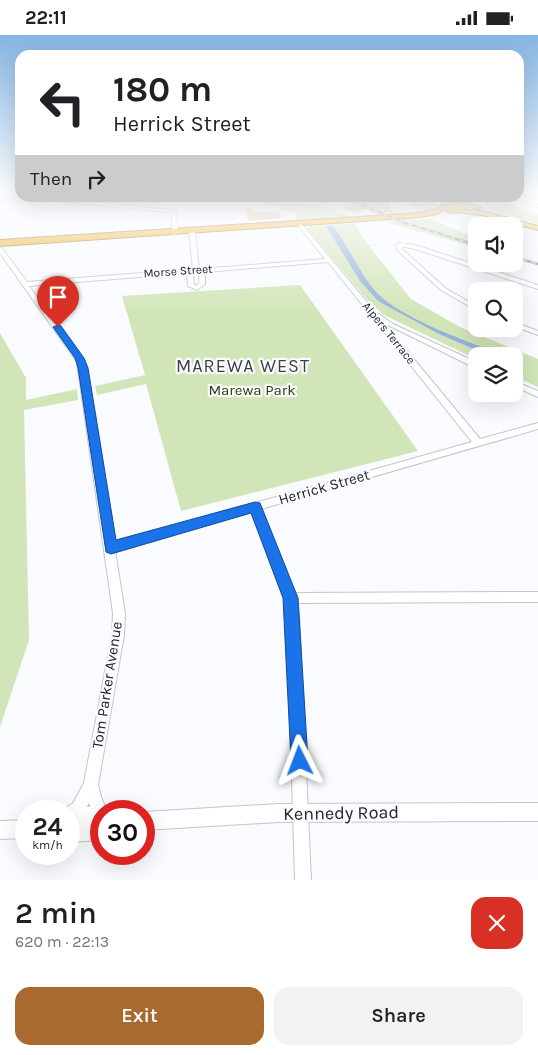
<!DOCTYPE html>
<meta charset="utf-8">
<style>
body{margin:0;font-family:Karla,sans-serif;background:#f2f2f2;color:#202124;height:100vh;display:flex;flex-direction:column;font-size:19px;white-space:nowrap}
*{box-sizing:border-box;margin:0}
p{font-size:16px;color:#757577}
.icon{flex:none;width:28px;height:28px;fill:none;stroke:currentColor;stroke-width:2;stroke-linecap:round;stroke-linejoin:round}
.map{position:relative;height:845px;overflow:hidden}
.panel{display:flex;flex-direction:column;background:#fff;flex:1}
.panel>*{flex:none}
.guide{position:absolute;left:15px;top:15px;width:509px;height:152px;border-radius:15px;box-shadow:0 5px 20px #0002;background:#fff;color:#202124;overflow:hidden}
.buttons{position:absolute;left:468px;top:182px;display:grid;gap:10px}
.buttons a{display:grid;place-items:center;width:55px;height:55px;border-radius:10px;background:#fff;box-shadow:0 5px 20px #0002;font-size:25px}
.speed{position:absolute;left:15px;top:765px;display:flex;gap:10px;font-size:25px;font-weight:700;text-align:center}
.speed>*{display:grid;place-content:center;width:65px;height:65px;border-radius:50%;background:#fff;box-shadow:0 5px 20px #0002;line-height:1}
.speed small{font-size:12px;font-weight:400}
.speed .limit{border:8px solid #d22;background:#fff;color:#111}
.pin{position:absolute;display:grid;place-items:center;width:42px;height:42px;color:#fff;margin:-51px -21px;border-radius:50% 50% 50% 0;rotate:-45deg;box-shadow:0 0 5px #0007}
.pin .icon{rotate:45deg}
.me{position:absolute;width:55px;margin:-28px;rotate:357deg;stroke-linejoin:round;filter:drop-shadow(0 0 4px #0008)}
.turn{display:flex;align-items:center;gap:18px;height:105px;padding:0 15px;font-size:22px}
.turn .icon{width:65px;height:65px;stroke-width:2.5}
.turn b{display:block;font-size:35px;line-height:42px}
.then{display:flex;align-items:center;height:48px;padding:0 15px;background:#0003;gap:10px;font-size:19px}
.round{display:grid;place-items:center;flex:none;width:52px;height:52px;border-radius:15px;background:#f2f2f2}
.head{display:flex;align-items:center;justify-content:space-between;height:85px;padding:0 15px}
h1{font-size:30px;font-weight:600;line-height:38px}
.primary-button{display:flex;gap:10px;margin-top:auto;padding:10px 15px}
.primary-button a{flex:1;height:58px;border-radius:15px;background:#a96a30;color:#fff;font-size:20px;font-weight:600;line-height:58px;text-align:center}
.primary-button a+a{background:#f2f2f2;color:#202124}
.status{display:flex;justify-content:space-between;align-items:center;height:35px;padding:0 25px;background:#fff;direction:ltr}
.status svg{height:14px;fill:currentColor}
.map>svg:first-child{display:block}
.green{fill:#d2e5b8}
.water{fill:#94b3dc}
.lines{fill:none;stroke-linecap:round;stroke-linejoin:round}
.stream{stroke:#94b3dc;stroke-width:1}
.building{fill:#e8c39b}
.minor-casing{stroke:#c2c5cb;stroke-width:2}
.secondary-casing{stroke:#c2c5cb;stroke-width:2}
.primary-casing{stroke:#a4740e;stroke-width:2}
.trunk-casing{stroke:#a4740e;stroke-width:2}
.minor{fill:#fff;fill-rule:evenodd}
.secondary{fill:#fff;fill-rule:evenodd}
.primary{fill:#f2c566;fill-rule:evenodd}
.trunk{fill:#eeb233;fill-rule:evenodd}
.rail-casing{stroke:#8f9093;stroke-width:2.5}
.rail{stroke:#f9fbff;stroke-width:1;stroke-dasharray:4.5;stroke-linecap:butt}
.route{fill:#1a73e8;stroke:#114b97}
.labels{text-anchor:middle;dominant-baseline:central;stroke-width:4.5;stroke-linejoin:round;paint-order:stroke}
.far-street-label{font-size:12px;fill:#242527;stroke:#f9fbff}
.park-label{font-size:15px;fill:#2c3d07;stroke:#f9fbff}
.street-label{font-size:15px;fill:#242527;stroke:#f9fbff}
.quarter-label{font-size:18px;letter-spacing:1px;fill:#3d4045;stroke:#f9fbff}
.near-street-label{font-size:18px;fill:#242527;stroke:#f9fbff}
</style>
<div class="status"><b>22:11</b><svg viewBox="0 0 49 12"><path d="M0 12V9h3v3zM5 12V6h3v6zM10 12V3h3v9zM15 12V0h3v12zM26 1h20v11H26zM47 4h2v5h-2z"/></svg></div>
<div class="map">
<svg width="538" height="845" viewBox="0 0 538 845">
<rect width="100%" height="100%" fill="#f9fbff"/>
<path class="green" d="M 519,159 L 538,159 L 538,165 L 514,163 L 506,167 L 538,179 L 538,189 L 486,174 L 493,171 L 480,165 L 483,163 L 519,162 Z
M 222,163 L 292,163 L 331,174 L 348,182 L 298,184 L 295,179 L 255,165 Z
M 400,163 L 432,163 L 436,169 L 430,174 L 417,177 L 407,166 Z
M 401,184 L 431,184 L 476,204 L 476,209 Z
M 398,186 L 476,211 L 476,213 L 385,187 Z
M 354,188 L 368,210 L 386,207 L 369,211 L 411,264 L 460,292 L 538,324 L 538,352 L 514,341 L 514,321 L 476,321 L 476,324 L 384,280 L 371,269 L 307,194 L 309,191 Z
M 300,250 L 418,416 L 181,476 L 146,349 L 97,360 L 95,351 L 145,340 L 122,261 Z
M 0,298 L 26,343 L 26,365 L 77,354 L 78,365 L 24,375 L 29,605 L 0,692 Z"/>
<path class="water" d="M 332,190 C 349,211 359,238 377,258 C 405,286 468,306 505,321 L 490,321 L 439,299 L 378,266 L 360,246 L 326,191 Z"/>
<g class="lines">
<path class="stream" d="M 411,162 L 435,171"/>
</g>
<path class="building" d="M 360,162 L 402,162 L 402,167 L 388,168 L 393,178 L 384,178 L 369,173 L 355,178 L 343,173 L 357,168 L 352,166 Z
M 245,174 L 252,174 L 253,177 L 279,176 L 281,183 L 249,186 Z"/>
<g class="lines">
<g class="minor-casing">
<path id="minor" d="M 27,162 L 46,162 L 170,175 L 176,178 L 178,198 L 175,200 L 172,198 L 172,179 L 169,177 L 37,164 L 3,167 L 1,166 Z
M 465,162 L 458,165 L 456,164 L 458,162 Z
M 525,168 L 538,170 L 538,172 L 523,170 L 523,168 Z
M 299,186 L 376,278 L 379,279 L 393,289 L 476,327 L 476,332 L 473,332 L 384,288 L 480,404 L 538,388 L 538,394 L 261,474 L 293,558 L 538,557 L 538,567 L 297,568 L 299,578 L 311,845 L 295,845 L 287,578 L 285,563 L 252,477 L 115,516 L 125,578 L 124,600 L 98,750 L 101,762 L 107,776 L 101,776 L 101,786 L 96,784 L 89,768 L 83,778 L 69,786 L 69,776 L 63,776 L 64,774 L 73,768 L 84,748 L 112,600 L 113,578 L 77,327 L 0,218 L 0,212 L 2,213 L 27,247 L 193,234 L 189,195 L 192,193 L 195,195 L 199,234 L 325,224 L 297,189 L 296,188 ZM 328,227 L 472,407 L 113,508 L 85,327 L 29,251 L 187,238 L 188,251 L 197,255 L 205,249 L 205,237 ZM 199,237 L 199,248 L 196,251 L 194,250 L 193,238 Z
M 399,208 L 415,210 L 538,250 L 538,254 L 412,213 L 402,212 L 402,214 L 445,253 L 476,271 L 476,275 L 474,274 L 441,255 L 397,215 L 396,210 Z
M 514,287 L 538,296 L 538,300 L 514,291 Z
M 514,346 L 538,356 L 538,362 L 514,351 Z"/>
</g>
<g class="secondary-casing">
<path id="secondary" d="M 538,768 L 538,786 L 279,787 L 144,795 L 144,777 L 279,769 Z
M 101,771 L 108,773 L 109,776 L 101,776 L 101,805 L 69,807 L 69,776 L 62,775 L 69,773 Z
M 26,785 L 26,803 L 0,804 L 0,786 Z"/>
</g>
<g class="primary-casing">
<path id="primary" d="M 456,162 L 481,173 L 476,174 L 456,165 Z
M 457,174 L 482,176 L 538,191 L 538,195 L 482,180 L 455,177 L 454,176 Z"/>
</g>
<g class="trunk-casing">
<path id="trunk" d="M 448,167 L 460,168 L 465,174 L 452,178 L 443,175 L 438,179 L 419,182 L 0,211 L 0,205 L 419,178 L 433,175 Z"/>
</g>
<use href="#minor" class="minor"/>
<use href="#secondary" class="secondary"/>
<use href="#primary" class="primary"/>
<use href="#trunk" class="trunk"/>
<g class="rail-casing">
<path id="rail" d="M 341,162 L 400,186 L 476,210
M 514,222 L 538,229"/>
</g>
<use href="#rail" class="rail"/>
</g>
<linearGradient id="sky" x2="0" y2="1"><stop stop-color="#86b4e3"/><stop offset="0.57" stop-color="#fcfdff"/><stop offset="1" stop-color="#fcfdff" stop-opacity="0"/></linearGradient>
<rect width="538" height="277" fill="url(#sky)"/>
<path class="route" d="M 58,290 L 61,291 L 84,323 L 88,333 L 116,505 L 255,467 L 260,468 L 298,563 L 308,726 L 306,732 L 300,734 L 293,732 L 291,726 L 283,563 L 251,478 L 111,519 L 106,517 L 78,333 L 75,323 L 53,292 Z"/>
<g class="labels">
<g class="far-street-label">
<text transform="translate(178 236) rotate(-4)">Morse Street</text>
<text transform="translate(389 298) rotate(51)">Alpers Terrace</text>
</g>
<g class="park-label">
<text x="252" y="355">Marewa Park</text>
</g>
<g class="street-label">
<text transform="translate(324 452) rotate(-16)">Herrick Street</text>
<text transform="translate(107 650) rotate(-81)">Tom Parker Avenue</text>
</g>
<g class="quarter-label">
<text x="243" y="331">MAREWA WEST</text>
</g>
<g class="near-street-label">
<text transform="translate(341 778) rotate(-1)">Kennedy Road</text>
</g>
</g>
</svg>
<div class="buttons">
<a><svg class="icon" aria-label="sound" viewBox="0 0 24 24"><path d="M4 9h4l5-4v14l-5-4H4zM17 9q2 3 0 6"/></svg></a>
<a><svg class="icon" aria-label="search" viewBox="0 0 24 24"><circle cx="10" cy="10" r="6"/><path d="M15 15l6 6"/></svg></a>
<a><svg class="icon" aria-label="layers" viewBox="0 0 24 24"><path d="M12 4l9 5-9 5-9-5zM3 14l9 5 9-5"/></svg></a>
</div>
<div class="speed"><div>24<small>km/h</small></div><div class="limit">30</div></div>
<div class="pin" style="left:58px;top:292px;background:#d93025"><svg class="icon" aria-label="arrive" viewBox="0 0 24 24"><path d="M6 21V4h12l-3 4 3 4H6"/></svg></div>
<svg class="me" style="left:300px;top:726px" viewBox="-20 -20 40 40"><path d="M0-17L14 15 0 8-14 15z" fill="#1a73e8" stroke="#fff" stroke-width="4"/></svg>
<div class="guide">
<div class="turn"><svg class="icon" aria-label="left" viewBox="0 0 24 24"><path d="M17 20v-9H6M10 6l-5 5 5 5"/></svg><div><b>180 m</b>Herrick Street</div></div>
<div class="then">Then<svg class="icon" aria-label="right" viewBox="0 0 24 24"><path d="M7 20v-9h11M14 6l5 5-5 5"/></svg></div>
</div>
</div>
<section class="panel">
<div class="head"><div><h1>2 min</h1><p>620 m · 22:13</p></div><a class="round" style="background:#d93025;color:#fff"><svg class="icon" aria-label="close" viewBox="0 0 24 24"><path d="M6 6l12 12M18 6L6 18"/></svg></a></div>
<div class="primary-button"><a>Exit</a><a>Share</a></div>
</section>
